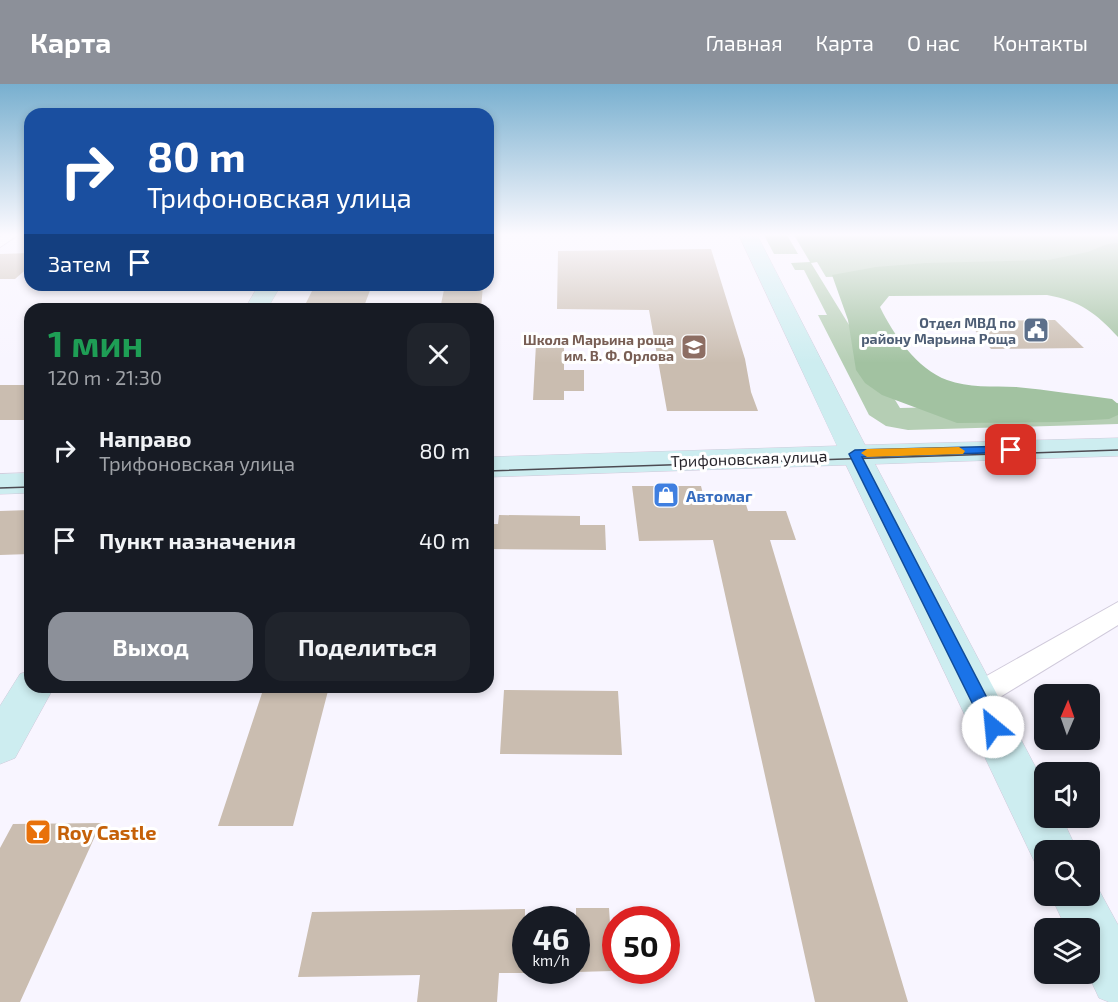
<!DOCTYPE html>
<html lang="ru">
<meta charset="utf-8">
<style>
body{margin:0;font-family:"Exo 2",sans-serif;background:#20242c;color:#f1f3f6;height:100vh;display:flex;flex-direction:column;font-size:22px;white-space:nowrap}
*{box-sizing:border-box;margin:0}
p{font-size:20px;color:#9ea1a6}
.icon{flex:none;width:33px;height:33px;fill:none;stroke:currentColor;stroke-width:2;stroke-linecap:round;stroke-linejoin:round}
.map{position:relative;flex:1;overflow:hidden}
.details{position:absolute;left:24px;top:219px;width:470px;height:390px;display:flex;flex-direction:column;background:#171b24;border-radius:18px;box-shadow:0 3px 9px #0003}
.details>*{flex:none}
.guide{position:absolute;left:24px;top:24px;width:470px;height:183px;border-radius:18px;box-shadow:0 3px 9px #0003;background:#1a4fa0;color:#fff;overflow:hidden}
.needle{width:39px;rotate:2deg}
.controls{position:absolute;left:1034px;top:600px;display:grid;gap:12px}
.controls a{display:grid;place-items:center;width:66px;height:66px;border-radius:12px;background:#171b24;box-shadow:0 3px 9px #0003;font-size:30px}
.speed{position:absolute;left:512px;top:822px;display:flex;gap:12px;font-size:30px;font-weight:700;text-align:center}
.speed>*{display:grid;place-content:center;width:78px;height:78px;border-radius:50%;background:#171b24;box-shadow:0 3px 9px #0003;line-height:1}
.speed small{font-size:15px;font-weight:400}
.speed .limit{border:9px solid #d22;background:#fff;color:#111}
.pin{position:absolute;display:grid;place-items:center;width:51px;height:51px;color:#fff;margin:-26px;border-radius:12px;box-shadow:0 3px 9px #0006}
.me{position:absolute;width:66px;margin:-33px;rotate:332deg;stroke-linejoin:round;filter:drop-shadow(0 0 4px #0008)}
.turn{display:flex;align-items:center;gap:21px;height:126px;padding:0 24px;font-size:27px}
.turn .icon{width:78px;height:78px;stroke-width:2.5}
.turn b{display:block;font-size:42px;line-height:51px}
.then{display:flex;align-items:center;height:57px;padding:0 24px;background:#0003;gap:12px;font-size:22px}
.round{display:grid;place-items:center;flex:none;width:63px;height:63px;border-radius:18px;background:#20242c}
.headline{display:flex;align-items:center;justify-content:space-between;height:102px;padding:0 24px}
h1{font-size:36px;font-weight:700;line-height:45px;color:#1e9e55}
.primary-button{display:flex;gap:12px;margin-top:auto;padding:12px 24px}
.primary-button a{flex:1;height:69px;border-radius:18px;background:#8c9099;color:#fff;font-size:24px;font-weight:700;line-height:69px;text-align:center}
.primary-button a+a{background:#20242c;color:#f1f3f6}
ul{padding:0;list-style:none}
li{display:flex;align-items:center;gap:18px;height:90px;padding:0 24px}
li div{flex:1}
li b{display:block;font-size:22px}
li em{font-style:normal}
header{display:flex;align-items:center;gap:36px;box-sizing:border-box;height:84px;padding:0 30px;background:#8c9099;color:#fff}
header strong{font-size:28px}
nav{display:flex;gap:33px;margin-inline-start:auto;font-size:21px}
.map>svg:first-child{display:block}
.green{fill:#b5ceb4}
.forest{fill:#a2c2a1}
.building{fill:#cabdb0}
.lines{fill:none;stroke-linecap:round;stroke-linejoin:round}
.street-casing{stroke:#d0cadb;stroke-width:2}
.secondary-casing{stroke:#d0cadb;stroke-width:1}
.street{fill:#fff;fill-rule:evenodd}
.secondary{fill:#cdedf0;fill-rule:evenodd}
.tram{stroke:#4d4b52;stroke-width:1.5}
.route{fill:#1a73e8;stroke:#114b97;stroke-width:1.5}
.slow{fill:#f59e0b}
.labels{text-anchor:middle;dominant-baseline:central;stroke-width:6;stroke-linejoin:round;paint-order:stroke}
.far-service-label{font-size:14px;font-weight:bold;fill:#4e5e75;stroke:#fff;text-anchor:end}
.far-education-label{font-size:14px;font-weight:bold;fill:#785e54;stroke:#fff;text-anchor:end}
.street-label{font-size:16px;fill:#29272d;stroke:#fff}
.shop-label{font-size:16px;font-weight:bold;fill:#366cbe;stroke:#fff;text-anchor:start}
.near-food-label{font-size:20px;font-weight:bold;fill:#c56008;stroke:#fff;text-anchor:start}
</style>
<header>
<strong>Карта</strong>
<nav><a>Главная</a><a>Карта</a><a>О нас</a><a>Контакты</a></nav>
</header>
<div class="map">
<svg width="1118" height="918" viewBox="0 0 1118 918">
<rect width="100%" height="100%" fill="#f8f5ff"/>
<path class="green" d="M 764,151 L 787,151 L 798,170 L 774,170 Z
M 794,151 L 1118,151 L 1118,168 L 982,188 L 826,193 L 817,178 L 811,179 L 900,324 L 1118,319 L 1118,340 L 908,346 L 886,342 L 869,331 L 818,231 L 827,231 L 804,186 L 795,186 L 791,179 L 810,178 Z"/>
<path class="forest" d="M 1118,159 L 1118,253 C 1096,229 1080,217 1047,211 L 889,212 L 880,223 C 893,250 917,285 947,296 C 968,304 993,302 1016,303 C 1048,306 1080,311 1112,315 L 1118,320 L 1118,331 L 1109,335 L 1059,338 L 957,339 L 882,311 L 865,299 L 856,286 L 848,236 L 832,191 L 876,183 L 926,179 L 1048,176 L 1088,168 L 1107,160 Z"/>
<path class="building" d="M 711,165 L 745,275 L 751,308 L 758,327 L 667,327 L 649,226 L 557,225 L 558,167 Z
M 30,169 L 30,182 L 15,195 L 0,195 L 0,170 Z
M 315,201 L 372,201 L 363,225 L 303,225 Z
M 445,201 L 483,201 L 481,225 L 440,225 Z
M 1055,236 L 1084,264 L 991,265 L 967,237 Z
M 536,260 L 564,260 L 564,286 L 584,286 L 584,307 L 564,307 L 564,316 L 533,316 Z
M 0,301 L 30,301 L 30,336 L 0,336 Z
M 632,402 L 701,402 L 704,414 L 744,414 L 748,427 L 786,427 L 796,456 L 770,456 L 908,918 L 815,918 L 713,456 L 639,457 Z
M 30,426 L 30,470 L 0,471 L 0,427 Z
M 499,431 L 580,432 L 580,441 L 605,441 L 606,466 L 488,465 L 488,440 L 498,440 Z
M 264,603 L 329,603 L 293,742 L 218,742 Z
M 504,606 L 618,607 L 622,671 L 500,670 Z
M 101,739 L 20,918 L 0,918 L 0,764 L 13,740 Z
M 576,824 L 609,824 L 613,887 L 576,888 Z
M 525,825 L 525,889 L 499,889 L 497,918 L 417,918 L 420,891 L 298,893 L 312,828 Z"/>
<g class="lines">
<g class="street-casing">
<path id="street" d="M 4,151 L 18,151 L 0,163 L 0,153 Z
M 1118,518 L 1118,541 L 987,621 L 977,625 L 967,621 L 963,612 L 967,603 Z"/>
</g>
<g class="secondary-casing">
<path id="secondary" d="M 739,151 L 757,151 L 865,361 L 1118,354 L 1118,372 L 875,380 L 1044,699 L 1044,734 L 1062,734 L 1077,766 L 1044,766 L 1044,785 L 1037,783 L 846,381 L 488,393 L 488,373 L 837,362 Z
M 259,201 L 281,201 L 267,225 L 245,225 Z
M 30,389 L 30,409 L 0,410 L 0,390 Z
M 30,587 L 30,603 L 54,603 L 15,674 L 0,680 L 0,622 L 20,590 Z
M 1089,793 L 1093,795 L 1118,841 L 1118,918 L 1109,918 L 1099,914 L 1088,890 L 1089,844 L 1066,844 L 1051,812 L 1089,812 Z"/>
</g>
<use href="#street" class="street"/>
<use href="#secondary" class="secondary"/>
<path class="tram" d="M 488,387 L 1118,366
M 0,404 L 30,403"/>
</g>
<linearGradient id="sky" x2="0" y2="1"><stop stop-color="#78afcf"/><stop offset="0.54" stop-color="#fcfaff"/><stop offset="1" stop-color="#fcfaff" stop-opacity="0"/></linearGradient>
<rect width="1118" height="279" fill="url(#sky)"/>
<path class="route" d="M 1011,362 L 1017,366 L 1015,368 L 862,373 L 999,637 L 1001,643 L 999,649 L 993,651 L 987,649 L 849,370 L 855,366 Z"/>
<path class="slow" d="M 959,363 L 965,367 L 963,370 L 867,373 L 861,369 L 867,365 Z"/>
<defs>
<g id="civic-square" transform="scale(1.35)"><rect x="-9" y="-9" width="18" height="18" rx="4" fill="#5c6f8a" stroke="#fff"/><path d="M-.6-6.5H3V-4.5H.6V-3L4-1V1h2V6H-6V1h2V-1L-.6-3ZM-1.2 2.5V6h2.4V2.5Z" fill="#fff"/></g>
<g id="school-square" transform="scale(1.35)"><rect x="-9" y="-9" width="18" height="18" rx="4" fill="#8d6e63" stroke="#fff"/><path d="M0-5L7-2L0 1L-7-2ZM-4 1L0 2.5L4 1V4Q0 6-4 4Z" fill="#fff"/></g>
<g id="shop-square" transform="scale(1.35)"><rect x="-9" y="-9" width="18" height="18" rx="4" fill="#3f7fe0" stroke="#fff"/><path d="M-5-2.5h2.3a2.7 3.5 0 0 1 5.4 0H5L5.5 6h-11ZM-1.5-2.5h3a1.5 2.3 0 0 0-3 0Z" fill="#fff"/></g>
<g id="bar-square" transform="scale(1.35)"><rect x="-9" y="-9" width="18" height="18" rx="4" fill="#e8710a" stroke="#fff"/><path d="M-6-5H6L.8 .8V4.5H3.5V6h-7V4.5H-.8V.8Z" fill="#fff"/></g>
</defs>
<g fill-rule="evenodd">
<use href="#civic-square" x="1036" y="246"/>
<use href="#school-square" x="694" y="263"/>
<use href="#shop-square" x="666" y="411"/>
<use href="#bar-square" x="38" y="748"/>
</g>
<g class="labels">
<g class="far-service-label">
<text x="1016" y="238">Отдел МВД по<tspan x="1016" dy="16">району Марьина Роща</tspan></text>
</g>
<g class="far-education-label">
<text x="674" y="255">Школа Марьина роща<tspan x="674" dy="16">им. В. Ф. Орлова</tspan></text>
</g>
<g class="street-label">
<text transform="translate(749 374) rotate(-2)">Трифоновская улица</text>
</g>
<g class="shop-label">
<text x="686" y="411">Автомаг</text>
</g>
<g class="near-food-label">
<text x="57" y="748">Roy Castle</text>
</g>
</g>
</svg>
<div class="controls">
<a><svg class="needle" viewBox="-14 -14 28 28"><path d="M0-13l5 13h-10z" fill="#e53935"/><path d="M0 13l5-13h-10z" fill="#9ea1a6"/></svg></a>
<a><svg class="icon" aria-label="sound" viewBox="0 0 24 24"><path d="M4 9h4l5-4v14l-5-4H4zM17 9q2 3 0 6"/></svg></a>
<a><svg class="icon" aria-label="search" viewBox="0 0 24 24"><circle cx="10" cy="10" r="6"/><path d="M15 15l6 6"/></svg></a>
<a><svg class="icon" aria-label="layers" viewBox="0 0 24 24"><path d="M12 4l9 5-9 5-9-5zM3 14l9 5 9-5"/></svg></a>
</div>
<div class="speed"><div>46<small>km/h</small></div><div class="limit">50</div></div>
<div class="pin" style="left:1011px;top:366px;background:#d93025"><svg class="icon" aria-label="arrive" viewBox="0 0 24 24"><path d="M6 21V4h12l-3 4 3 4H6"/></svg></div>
<svg class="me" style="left:993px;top:643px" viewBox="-20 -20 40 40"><circle r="19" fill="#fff"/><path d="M0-13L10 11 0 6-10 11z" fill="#1a73e8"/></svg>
<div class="guide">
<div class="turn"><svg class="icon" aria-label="right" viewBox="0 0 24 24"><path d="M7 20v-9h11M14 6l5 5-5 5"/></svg><div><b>80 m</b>Трифоновская улица</div></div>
<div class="then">Затем<svg class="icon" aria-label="arrive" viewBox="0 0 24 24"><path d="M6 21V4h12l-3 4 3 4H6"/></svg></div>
</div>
<section class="details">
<div class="headline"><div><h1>1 мин</h1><p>120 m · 21:30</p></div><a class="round"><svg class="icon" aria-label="close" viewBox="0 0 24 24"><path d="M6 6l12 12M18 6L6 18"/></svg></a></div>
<ul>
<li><svg class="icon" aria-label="right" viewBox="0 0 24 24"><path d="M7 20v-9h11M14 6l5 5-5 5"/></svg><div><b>Направо</b><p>Трифоновская улица</p></div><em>80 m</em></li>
<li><svg class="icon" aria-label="arrive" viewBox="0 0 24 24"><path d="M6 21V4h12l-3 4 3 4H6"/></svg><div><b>Пункт назначения</b></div><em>40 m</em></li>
</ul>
<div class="primary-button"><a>Выход</a><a>Поделиться</a></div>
</section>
</div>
